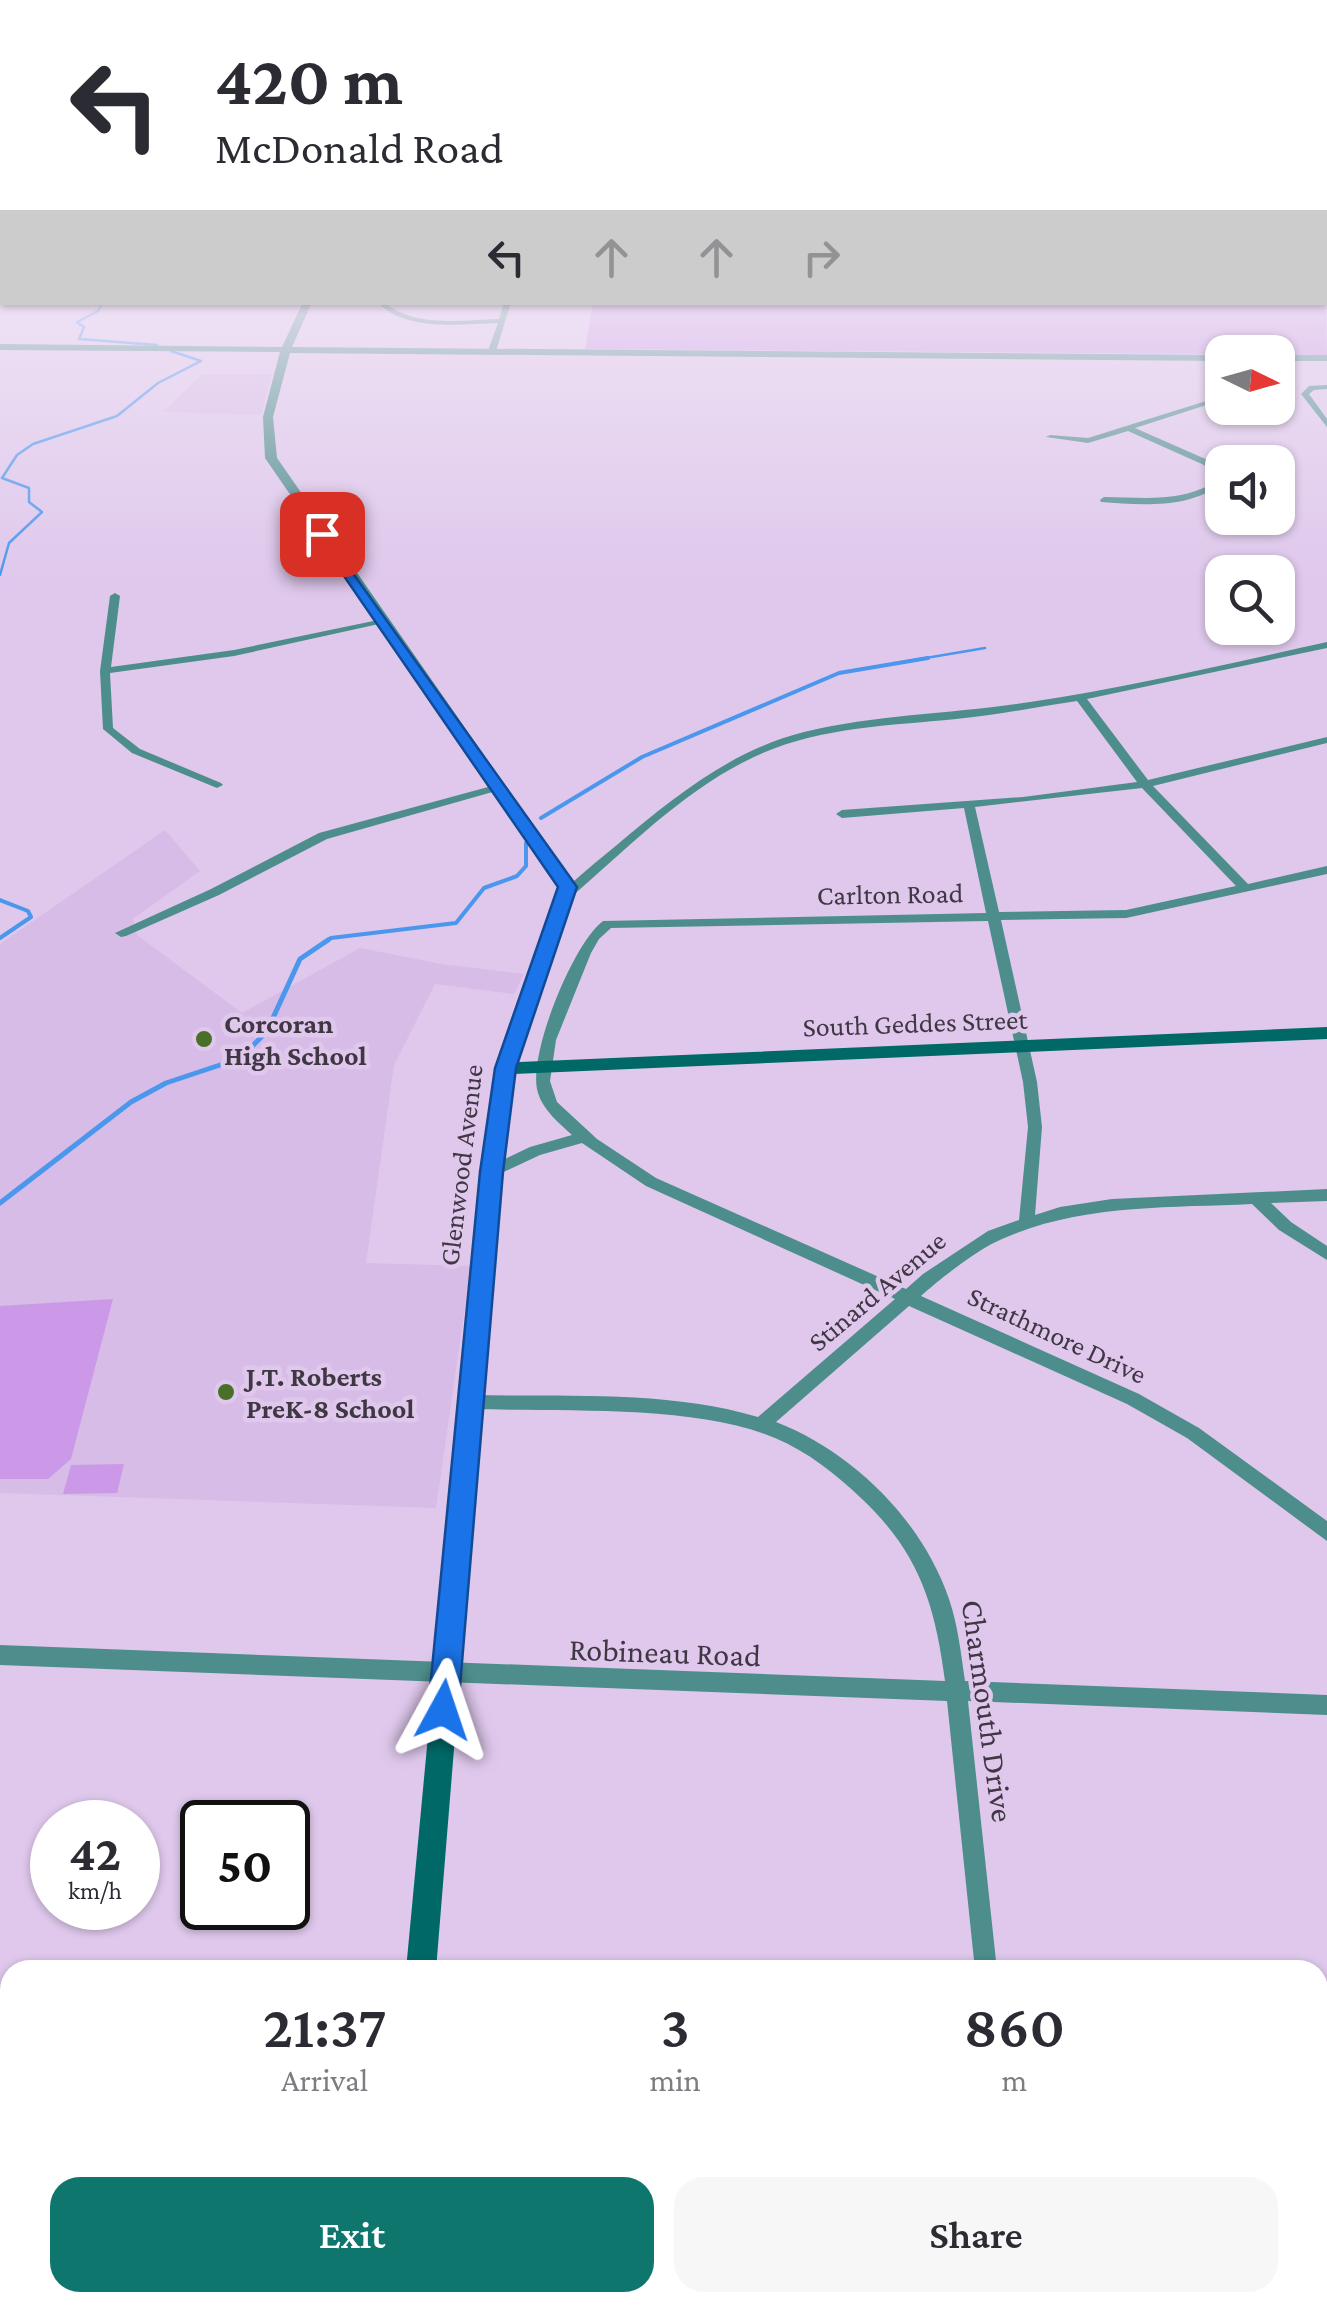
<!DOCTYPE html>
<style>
body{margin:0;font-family:"Crimson Pro",serif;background:#f7f7f7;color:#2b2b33;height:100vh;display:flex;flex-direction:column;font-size:38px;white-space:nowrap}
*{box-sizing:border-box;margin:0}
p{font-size:32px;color:#7c7c81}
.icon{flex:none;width:55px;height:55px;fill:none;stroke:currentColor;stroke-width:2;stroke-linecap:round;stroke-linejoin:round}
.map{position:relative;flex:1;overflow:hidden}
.panel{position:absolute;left:0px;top:1960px;width:1328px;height:352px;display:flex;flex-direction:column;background:#fff;border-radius:30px 30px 0 0;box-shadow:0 2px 8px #0004}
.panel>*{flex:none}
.top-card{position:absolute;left:0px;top:0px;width:1328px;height:305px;box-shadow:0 2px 8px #0004;background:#fff;color:#2b2b33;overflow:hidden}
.needle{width:65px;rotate:95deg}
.buttons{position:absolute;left:1205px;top:335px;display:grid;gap:20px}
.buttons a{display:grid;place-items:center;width:90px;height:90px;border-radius:20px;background:#fff;box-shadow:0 2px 8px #0004;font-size:50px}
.speed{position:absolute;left:30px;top:1800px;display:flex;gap:20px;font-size:50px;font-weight:700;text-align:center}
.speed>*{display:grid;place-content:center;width:130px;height:130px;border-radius:50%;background:#fff;box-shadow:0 2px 8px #0004;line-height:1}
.speed small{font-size:25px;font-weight:400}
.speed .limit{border:5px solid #111;border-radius:15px;background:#fff;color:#111}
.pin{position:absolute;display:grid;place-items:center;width:85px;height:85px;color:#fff;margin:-42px;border-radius:20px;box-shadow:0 5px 15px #0006}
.me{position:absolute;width:110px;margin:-55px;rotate:5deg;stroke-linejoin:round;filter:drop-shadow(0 0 8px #0008)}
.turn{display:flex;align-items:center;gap:35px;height:210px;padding:0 50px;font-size:45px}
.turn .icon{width:130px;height:130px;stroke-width:2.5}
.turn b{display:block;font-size:70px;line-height:85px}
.lanes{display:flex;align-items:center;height:95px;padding:0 50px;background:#0003;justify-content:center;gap:50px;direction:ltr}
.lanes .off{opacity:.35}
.eta{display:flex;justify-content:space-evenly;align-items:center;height:170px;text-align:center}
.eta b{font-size:60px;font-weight:600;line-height:70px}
.cta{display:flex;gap:20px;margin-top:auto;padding:20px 50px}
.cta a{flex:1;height:115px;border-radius:30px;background:#0f766e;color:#fff;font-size:40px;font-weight:600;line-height:115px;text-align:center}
.cta a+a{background:#f7f7f7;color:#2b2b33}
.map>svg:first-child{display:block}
.built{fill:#d7bce7}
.green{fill:#cb99e7}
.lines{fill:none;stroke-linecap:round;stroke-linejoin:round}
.stream-far2{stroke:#4a97ed;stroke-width:2.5}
.stream-far1{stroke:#4a97ed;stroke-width:4}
.stream{stroke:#4a97ed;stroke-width:5}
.minor{fill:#4d8e8c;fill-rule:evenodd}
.tertiary{fill:#4d8e8c;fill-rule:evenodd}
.secondary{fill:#006968;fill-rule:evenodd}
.route{fill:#1a73e8;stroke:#114b97;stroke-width:2.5}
.poi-dot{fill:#4a6f29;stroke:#dfc8ec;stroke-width:4}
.labels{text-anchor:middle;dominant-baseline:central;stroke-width:9;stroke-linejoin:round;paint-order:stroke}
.street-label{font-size:28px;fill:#403745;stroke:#dfc8ec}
.poi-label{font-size:28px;font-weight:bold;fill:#403745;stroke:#dfc8ec;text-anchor:start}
.near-street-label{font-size:32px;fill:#403745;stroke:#dfc8ec}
</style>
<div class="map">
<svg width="1327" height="2312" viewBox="0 0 1327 2312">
<rect width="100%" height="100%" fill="#dfc8ec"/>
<path class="built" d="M 202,374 L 272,374 L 261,415 L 163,412 Z
M 165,830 L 200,871 L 133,919 L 137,935 L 242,1013 L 360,948 L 441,964 L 524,974 L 514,994 L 435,984 L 394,1065 L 366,1263 L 471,1266 L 436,1508 L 0,1493 L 0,944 Z"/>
<path class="green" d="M 1325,257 L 1327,355 L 585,349 L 593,303 L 1325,302 Z
M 113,1299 L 71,1459 L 48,1479 L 0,1479 L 0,1306 Z
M 124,1464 L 117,1493 L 63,1494 L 71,1465 Z"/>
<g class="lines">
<path class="stream-far2" d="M 103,302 L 98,311 L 77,322 L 84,327 L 79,339 L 157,345
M 0,575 L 9,543 L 42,512 L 29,502 L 29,488 L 2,478 L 17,455 L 33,444 L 117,416 L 158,383 L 201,361 L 171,351
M 914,660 L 985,648"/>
<path class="stream-far1" d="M 541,818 L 642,757 L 839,673 L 928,658
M 0,900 L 28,911 L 31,917 L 0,938
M 324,943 L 331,938 L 456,923 L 484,888 L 517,876 L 526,866 L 526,843"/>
<path class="stream" d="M 0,1203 L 131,1102 L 166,1083 L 241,1058 L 267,1031 L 300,959 L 328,940"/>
<path class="minor" d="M 377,302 L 385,302 C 412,328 464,320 499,319 L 504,302 L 511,302 L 496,351 L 492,353 L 488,351 L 498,323 C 459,324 406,332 377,302 Z
M 1206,355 L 1213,357 L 1222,376 L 1222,384 L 1218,382 Z
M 1327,385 L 1327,389 L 1314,390 L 1309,394 L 1327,419 L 1327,427 L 1301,394 L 1309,386 Z
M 1222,396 L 1222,400 L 1135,428 L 1210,461 L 1220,475 L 1219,485 C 1188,509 1139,505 1101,502 L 1100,500 L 1104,497 C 1140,497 1178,503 1211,484 L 1212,475 L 1204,465 L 1128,431 L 1088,443 L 1046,437 L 1050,435 L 1088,438 Z
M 115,593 L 120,596 L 111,667 L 234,650 L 383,619 L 388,622 L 234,656 L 110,673 L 113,728 L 140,749 L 221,783 L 223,785 L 217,788 L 132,753 L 103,729 L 100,671 L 110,596 Z
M 1327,642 L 1327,648 L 1087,699 L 1148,780 L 1327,737 L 1327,743 L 1153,786 L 1248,884 L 1327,866 L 1327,874 L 1126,918 L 1001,920 L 1037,1082 L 1042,1127 L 1035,1215 L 1060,1207 L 1112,1199 L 1327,1189 L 1327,1201 L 1271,1203 L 1291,1222 L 1327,1246 L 1327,1260 L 1279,1230 L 1252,1204 C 1169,1208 1080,1204 1002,1239 C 978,1249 941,1278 921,1296 L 1139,1394 L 1199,1428 L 1327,1521 L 1327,1541 L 1187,1438 L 1127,1404 L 909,1306 L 776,1422 C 853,1452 922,1520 949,1599 C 958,1625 961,1654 965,1681 L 1327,1695 L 1327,1715 L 968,1701 L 997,1970 L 975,1970 L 947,1701 L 0,1665 L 0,1645 L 945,1681 C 935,1604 919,1553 862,1499 C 836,1474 808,1452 775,1438 C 696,1404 562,1412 474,1409 L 468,1407 L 465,1402 L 468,1397 L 474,1395 C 567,1397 668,1390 758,1417 L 895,1299 L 646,1186 L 582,1143 L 540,1155 L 491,1178 L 486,1176 L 483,1172 L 486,1168 L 530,1147 L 572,1135 C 559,1123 543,1110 538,1093 C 526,1057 574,942 603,921 L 986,913 L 964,808 L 842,818 L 836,814 L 842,810 L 1023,797 L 1137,782 L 1077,701 C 1037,707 997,715 956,719 C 887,726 817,727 754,757 C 685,789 628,848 571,897 L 567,898 L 561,894 C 578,876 599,860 618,844 C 674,797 732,750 804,732 C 878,714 955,714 1030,702 C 1130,687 1228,664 1327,642 ZM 1142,788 L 1236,886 L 1126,910 L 999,912 L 975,807 ZM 988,921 L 1023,1082 L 1028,1127 L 1019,1220 L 988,1231 L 923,1274 L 906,1289 L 656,1178 L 597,1139 L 557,1102 L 550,1081 L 556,1040 L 591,953 L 599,939 L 611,928 Z
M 499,784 L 505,787 L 503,789 L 327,839 L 219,895 L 126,936 L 121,937 L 115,933 L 211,889 L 319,833 Z
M 0,2080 L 10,2080 L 10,2104 L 0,2104 Z
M 1318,2137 L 1327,2138 L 1327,2162 L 1318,2161 Z
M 1008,2302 L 1034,2302 L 1035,2312 L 1009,2312 Z"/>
<path class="tertiary" d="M 303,302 L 312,302 L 292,347 L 1222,355 L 1222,361 L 290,353 L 273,417 L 277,458 L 576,887 L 514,1068 L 505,1075 L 496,1068 L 560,887 L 265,458 L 263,417 L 280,352 L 0,350 L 0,344 L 282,347 Z
M 1278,355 L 1327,355 L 1327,361 L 1278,361 Z"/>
<path class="secondary" d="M 1327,1027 L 1327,1039 L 514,1074 L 501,1172 L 436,1970 L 406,1970 L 481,1172 L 498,1063 Z
M 375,2302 L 409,2302 L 408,2312 L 374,2312 Z"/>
</g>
<linearGradient id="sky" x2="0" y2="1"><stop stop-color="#69a8ea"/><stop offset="0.44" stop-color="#f1e6f6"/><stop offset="1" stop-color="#f1e6f6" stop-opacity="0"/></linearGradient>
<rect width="1327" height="580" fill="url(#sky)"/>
<path class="route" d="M 322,530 L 577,887 L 516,1068 L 503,1172 L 458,1710 L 454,1721 L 443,1726 L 432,1721 L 428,1710 L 480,1172 L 495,1068 L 558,887 L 315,534 Z"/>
<g class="poi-dot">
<circle cx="204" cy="1039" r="10"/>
<circle cx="226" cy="1392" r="10"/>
</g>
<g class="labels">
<g class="street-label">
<text transform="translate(890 894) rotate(-1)">Carlton Road</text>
<text transform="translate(915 1023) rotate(-2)">South Geddes Street</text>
<text transform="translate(461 1165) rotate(-83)">Glenwood Avenue</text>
<text transform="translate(877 1291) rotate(-40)">Stinard Avenue</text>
<text transform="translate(1057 1335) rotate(25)">Strathmore Drive</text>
</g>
<g class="poi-label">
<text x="224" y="1023">Corcoran<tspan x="224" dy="32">High School</tspan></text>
<text x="246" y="1376">J.T. Roberts<tspan x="246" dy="32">PreK-8 School</tspan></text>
</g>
<g class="near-street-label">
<text transform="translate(665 1652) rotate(2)">Robineau Road</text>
<text transform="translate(988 1711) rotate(82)">Charmouth Drive</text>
</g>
</g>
</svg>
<div class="buttons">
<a><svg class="needle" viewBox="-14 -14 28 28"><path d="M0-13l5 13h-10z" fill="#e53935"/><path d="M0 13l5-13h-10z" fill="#7c7c81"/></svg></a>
<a><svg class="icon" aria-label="sound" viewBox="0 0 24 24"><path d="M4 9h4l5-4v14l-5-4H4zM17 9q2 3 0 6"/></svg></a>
<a><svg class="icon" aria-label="search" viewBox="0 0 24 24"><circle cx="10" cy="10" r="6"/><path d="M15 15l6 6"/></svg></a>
</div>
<div class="speed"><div>42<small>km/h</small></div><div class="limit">50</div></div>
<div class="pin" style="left:322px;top:534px;background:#d93025"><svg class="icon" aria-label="arrive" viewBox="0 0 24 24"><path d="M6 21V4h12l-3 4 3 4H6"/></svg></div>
<svg class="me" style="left:443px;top:1710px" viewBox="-20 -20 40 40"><path d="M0-17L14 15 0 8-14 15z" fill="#1a73e8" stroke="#fff" stroke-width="4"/></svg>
<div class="top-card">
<div class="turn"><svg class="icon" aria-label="left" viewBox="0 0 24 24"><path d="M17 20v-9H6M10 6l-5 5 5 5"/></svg><div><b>420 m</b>McDonald Road</div></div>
<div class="lanes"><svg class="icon" aria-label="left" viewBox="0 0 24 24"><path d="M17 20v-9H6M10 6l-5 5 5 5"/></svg><svg class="icon off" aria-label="ahead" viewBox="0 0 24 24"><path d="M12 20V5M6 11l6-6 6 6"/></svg><svg class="icon off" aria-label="ahead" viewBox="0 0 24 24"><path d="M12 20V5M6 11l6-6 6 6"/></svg><svg class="icon off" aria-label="right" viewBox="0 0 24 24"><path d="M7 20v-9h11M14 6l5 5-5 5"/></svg></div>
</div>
<section class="panel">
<div class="eta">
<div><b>21:37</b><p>Arrival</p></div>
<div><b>3</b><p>min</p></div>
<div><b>860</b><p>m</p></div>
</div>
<div class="cta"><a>Exit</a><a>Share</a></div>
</section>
</div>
